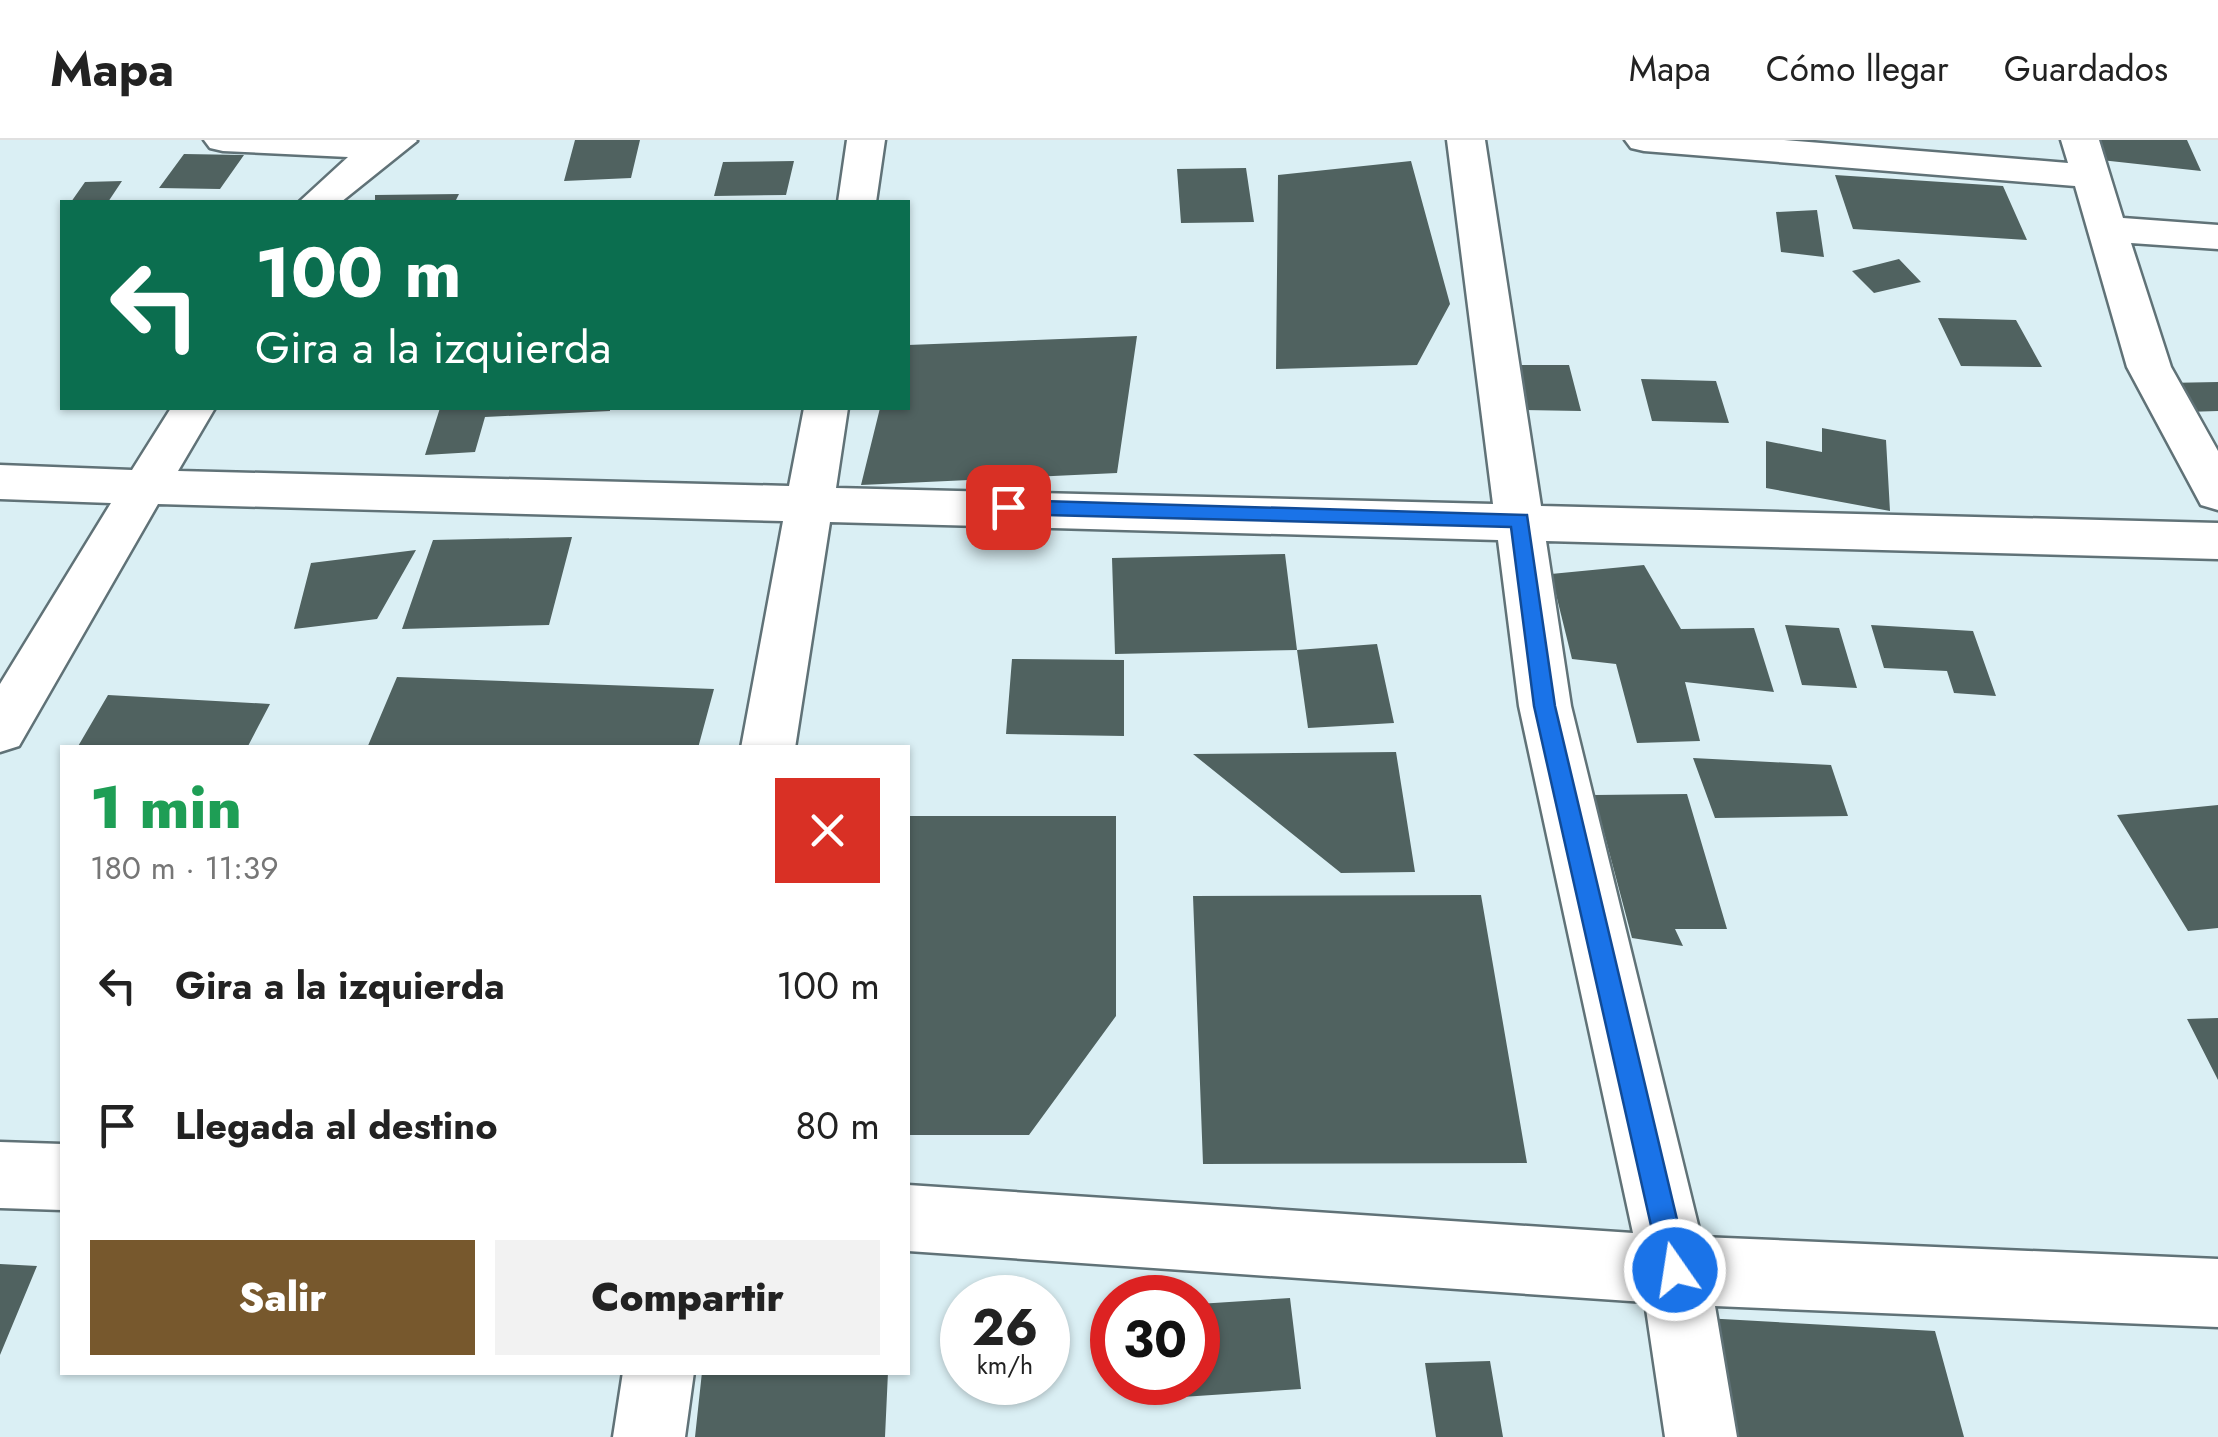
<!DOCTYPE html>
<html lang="es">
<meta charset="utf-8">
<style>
body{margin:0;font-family:Jost,sans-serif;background:#f2f2f2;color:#222;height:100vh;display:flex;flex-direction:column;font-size:38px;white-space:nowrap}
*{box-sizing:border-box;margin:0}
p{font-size:32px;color:#767676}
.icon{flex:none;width:55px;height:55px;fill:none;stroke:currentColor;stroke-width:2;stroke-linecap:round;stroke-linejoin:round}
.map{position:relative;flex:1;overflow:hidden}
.side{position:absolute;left:60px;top:605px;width:850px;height:630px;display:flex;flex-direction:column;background:#fff;border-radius:0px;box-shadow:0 2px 8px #0004}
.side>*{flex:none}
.top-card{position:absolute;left:60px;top:60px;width:850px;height:210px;border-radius:0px;box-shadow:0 2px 8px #0004;background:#0b6e4f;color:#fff;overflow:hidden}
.speed{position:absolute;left:940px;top:1135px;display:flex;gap:20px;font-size:50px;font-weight:700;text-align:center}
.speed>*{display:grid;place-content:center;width:130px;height:130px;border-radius:50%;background:#fff;box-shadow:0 2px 8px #0004;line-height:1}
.speed small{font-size:25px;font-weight:400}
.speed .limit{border:15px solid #d22;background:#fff;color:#111}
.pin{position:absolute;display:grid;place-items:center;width:85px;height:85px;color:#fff;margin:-42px;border-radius:20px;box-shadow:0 5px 15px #0006}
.me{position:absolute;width:110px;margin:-55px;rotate:347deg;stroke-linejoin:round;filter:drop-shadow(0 0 8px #0008)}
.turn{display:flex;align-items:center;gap:35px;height:210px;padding:0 30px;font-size:45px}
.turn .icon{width:130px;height:130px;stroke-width:2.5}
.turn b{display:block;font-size:70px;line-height:85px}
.round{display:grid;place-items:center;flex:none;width:105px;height:105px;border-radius:0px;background:#f2f2f2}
.overview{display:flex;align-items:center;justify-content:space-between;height:170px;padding:0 30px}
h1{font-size:60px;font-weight:800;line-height:75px;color:#1e9e55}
.action{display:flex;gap:20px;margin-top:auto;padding:20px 30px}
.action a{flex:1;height:115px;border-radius:0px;background:#77582d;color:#fff;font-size:40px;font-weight:800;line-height:115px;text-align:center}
.action a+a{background:#f2f2f2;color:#222}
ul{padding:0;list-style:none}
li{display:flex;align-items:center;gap:30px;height:140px;padding:0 30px}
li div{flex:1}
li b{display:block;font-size:38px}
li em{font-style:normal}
header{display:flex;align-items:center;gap:60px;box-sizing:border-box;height:140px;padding:0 50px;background:#fff;border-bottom:2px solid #e0e0e0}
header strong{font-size:48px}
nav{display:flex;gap:55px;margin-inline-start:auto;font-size:35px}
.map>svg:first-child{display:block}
.building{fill:#506260}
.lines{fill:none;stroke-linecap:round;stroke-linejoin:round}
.minor-casing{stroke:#607277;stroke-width:5}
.minor{fill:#fff;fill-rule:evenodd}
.route{fill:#1a73e8;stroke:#114b97;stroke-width:2.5}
</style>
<header>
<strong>Mapa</strong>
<nav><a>Mapa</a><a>Cómo llegar</a><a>Guardados</a></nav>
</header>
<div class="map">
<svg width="2218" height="1297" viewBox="0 0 2218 1297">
<rect width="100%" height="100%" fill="#daeff4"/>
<path class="building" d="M 575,0 L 640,0 L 631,38 L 564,41 Z
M 2093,0 L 2187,0 L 2201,31 L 2101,20 Z
M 184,14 L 244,15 L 220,49 L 159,48 Z
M 794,21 L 786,55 L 714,56 L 723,22 Z
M 1411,21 L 1450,164 L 1417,225 L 1276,229 L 1278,35 Z
M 1246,28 L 1254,82 L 1181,83 L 1177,29 Z
M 1835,35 L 2003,46 L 2027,100 L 1853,89 Z
M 122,41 L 108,62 L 71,62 L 85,42 Z
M 459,54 L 455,62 L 375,62 L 375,55 Z
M 1817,70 L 1824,117 L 1781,112 L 1776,72 Z
M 1899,119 L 1921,142 L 1874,153 L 1852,131 Z
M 1938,178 L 2016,180 L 2042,227 L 1961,226 Z
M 1137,196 L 1117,333 L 861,345 L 880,268 L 908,268 L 908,205 Z
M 1513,225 L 1569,225 L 1581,271 L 1523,270 Z
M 1641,239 L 1716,241 L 1729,283 L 1652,281 Z
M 2218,242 L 2218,271 L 2186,272 L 2166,243 Z
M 440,268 L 610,268 L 610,271 L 485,277 L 475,312 L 425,315 Z
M 1822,288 L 1886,300 L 1890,371 L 1766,348 L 1766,301 L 1822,312 Z
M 572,397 L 549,485 L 402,489 L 433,400 Z
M 416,410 L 377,479 L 294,489 L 311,423 Z
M 1285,414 L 1297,510 L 1115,514 L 1112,418 Z
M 1644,425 L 1681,489 L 1754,488 L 1774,552 L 1685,542 L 1700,601 L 1637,603 L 1616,524 L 1572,519 L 1551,434 Z
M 1785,485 L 1839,488 L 1857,548 L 1802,545 Z
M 1871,485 L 1973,491 L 1996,556 L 1954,553 L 1947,531 L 1884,528 Z
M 1377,504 L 1394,583 L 1308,588 L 1297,510 Z
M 1012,519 L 1124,520 L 1124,596 L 1006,594 Z
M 397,537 L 714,549 L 698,608 L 367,608 Z
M 108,555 L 270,564 L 247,608 L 77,608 Z
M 1396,612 L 1415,732 L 1341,733 L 1193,614 Z
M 1693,618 L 1831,625 L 1848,676 L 1715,678 Z
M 1687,654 L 1727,789 L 1675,789 L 1683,806 L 1632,798 L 1594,655 Z
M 2218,665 L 2218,788 L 2188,791 L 2117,675 Z
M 908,676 L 1116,676 L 1116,876 L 1029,995 L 908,995 Z
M 1481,755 L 1527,1023 L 1203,1024 L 1193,756 Z
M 2218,878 L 2218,940 L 2187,879 Z
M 0,1124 L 37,1126 L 0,1215 Z
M 1290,1158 L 1301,1249 L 1167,1258 L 1165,1242 L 1198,1242 L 1198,1164 Z
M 1704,1178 L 1935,1191 L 1964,1297 L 1726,1297 Z
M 1490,1221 L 1503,1297 L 1436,1297 L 1425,1223 Z
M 702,1232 L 888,1232 L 885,1297 L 695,1297 Z"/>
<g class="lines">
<g class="minor-casing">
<path id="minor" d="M 204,0 L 416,0 L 417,1 L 341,62 L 299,62 L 348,17 L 223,11 L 210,8 Z
M 847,0 L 885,0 L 876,62 L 838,62 Z
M 1447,0 L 1485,0 L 1541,366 L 2218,383 L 2218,419 L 1546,401 L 1571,566 L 1701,1097 L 2218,1119 L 2218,1187 L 1715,1166 L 1737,1297 L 1665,1297 L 1645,1162 L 908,1111 L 908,1045 L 1633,1093 L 1519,566 L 1498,400 L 830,382 L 795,608 L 741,608 L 783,381 L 158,364 L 19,606 L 0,612 L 0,544 L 111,363 L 0,359 L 0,325 L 132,330 L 171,268 L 215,268 L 178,331 L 789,346 L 804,268 L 848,268 L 836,348 L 1493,364 Z
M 1625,0 L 1784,0 L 2068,23 L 2061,0 L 2099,0 L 2123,78 L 2218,85 L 2218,109 L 2131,103 L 2171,227 L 2218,311 L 2218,370 L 2201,365 L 2127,227 L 2075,46 L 1644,11 L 1631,8 Z
M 0,1002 L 62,1004 L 62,1070 L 0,1068 Z
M 623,1232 L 694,1232 L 685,1297 L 613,1297 Z"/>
</g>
<use href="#minor" class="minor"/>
</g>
<path class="route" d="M 1008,360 L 1527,375 L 1555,566 L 1689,1130 L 1685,1140 L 1675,1144 L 1665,1140 L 1661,1130 L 1534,566 L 1511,387 L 1008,374 L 999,367 Z"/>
</svg>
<div class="speed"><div>26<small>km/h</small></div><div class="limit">30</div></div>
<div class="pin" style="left:1008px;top:367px;background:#d93025"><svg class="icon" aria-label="arrive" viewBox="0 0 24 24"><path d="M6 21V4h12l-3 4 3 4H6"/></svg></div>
<svg class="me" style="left:1675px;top:1130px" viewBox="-20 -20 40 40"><circle r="17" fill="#1a73e8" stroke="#fff" stroke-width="3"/><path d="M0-11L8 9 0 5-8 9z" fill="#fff"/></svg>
<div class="top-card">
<div class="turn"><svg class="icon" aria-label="left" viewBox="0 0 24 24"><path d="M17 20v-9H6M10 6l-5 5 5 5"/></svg><div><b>100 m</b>Gira a la izquierda</div></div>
</div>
<section class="side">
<div class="overview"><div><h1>1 min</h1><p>180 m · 11:39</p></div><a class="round" style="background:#d93025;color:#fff"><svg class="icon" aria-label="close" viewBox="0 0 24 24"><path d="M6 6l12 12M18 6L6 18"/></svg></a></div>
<ul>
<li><svg class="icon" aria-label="left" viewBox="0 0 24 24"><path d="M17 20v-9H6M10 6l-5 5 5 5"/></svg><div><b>Gira a la izquierda</b></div><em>100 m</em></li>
<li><svg class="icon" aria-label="arrive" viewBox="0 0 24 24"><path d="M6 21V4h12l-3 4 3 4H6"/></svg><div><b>Llegada al destino</b></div><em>80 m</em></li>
</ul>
<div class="action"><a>Salir</a><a>Compartir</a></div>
</section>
</div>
